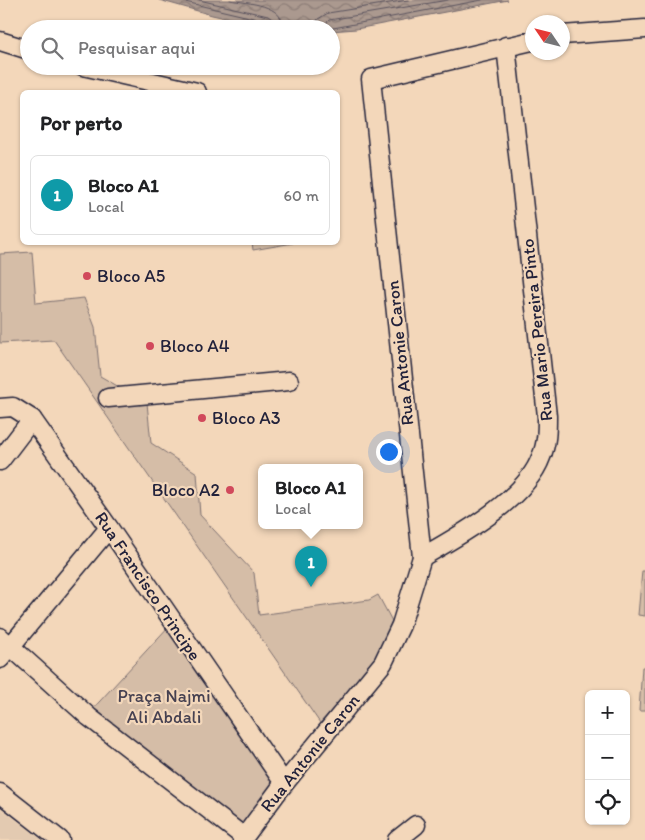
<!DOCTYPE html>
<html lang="pt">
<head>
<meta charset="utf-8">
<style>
	:root { --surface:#fff; --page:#f2f2f2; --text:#202124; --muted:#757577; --line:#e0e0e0; --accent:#0b8043 }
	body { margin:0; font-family:Itim,sans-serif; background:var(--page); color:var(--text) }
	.controls { position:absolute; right:15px; bottom:15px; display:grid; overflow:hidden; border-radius:8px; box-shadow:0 1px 4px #0004 }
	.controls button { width:45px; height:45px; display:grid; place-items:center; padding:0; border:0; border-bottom:1px solid var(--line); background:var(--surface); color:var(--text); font:25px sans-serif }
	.compass { position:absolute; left:525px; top:15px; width:45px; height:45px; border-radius:50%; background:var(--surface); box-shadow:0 1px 4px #0004; rotate:305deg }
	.you { position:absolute; left:388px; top:451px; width:18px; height:18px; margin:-12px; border:4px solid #fff; border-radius:50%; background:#1a73e8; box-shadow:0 0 0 8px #1a73e833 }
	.badge { display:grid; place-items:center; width:32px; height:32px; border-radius:50%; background:var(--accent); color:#fff; font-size:16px; font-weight:700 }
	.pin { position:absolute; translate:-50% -41px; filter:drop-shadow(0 1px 2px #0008) }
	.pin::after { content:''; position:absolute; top:26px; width:18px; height:15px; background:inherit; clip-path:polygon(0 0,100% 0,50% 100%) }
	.popup { position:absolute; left:258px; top:464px; width:105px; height:65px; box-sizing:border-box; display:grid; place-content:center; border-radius:8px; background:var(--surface); filter:drop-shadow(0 1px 4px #0005); font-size:16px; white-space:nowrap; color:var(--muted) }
	.popup b { font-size:19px; color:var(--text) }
	.popup::after { content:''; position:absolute; left:50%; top:100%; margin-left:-10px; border:10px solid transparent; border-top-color:var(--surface) }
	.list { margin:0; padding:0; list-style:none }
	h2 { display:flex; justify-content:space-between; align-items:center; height:65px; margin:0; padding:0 20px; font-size:21px }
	h2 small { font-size:16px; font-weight:400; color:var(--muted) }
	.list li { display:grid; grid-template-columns:32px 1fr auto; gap:15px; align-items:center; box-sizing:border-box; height:80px; margin:0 10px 10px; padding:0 10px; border:1px solid var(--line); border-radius:8px }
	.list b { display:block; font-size:19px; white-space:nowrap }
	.list p { margin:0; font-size:16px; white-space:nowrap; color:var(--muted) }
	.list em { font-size:16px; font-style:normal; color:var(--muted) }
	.icon { flex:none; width:28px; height:28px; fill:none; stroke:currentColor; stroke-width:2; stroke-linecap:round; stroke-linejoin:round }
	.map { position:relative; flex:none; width:645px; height:840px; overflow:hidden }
	.search { position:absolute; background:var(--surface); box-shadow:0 1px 4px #0004; left:20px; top:20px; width:320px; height:55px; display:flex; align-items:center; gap:12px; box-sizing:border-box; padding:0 18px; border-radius:28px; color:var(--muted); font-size:19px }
	.panel { position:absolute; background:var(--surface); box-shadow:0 1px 4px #0004; left:20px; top:90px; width:320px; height:155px; border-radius:8px }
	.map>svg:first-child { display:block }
	.built { fill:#e3cab1 }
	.green { fill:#d5bda7; stroke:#7c7071 }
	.water { fill:url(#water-waves); stroke:#74696d }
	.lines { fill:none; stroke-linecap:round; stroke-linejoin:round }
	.shore { stroke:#59525d; stroke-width:1 }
	.minor-casing { stroke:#22223b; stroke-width:21 }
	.minor { stroke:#f3d7ba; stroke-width:18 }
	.poi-dot { fill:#d1495b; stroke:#f3d7ba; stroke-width:2 }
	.labels { text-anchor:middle; stroke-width:4.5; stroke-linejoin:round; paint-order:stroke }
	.poi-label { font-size:18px; fill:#22223b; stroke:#f3d7ba; text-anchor:start }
	.street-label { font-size:18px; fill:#22223b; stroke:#f3d7ba }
	.park-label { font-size:18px; fill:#464151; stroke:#f3d7ba }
</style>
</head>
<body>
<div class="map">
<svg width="645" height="840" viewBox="0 0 645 840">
	<defs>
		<pattern id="water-waves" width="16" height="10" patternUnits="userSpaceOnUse" patternTransform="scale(1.25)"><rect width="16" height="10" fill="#ab998f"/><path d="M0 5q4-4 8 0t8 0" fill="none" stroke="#8b7c76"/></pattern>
	</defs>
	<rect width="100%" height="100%" fill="#f3d7ba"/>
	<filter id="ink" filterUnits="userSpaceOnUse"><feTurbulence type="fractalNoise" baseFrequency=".02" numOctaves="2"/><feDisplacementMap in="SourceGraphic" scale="10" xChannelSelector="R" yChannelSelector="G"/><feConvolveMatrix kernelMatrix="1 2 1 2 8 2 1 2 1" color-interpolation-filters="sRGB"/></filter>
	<g filter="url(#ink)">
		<!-- built -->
		<path class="built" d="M0 808 42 840H0Z"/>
		<!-- green -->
		<g class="green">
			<path d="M252 242H293V243L253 250Z"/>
			<path d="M32 252 36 303 84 298 95 327 100 376 147 403 151 443 197 473 200 515 254 573 259 615 369 600 378 595 392 621 375 662 320 723 54 340 0 343V254Z"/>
			<path d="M642 571H645V616L638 615Z"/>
			<path d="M170 625 280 786 245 831 88 714Z"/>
			<path d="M642 667H645V711H639Z"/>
		</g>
		<!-- water -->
		<path class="water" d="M159 0H508L356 29 331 31V29H276L212 15Z"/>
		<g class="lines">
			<!-- shore -->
			<g class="shore">
				<path d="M177 0 266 21 270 29"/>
				<path d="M199 0 268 16 275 21 276 29"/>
				<path d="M230 0C249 4 283 3 284 29"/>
				<path d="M313 29 318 19 328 13 408 0"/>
				<path d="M321 29 329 20 448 0"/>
				<path d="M328 29 482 0"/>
			</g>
			<!-- minor casing -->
			<g class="minor-casing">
				<g id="minor">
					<path d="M562 35 645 29"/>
					<path d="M0 41 29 50"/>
					<path d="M83 66 197 92"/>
					<path d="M108 398 289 381"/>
					<path d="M0 408 13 407 32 419 109 528 284 783"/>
					<path d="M0 461 32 419"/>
					<path d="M422 557C459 536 526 499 541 457 547 444 547 430 547 416L506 46"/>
					<path d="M0 637 89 717 244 837"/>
					<path d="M0 659 109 528"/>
					<path d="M0 793 60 840"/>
					<path d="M242 840 279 790 383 663 401 625 422 557 371 79 532 41"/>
					<path d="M397 840 416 825"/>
				</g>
			</g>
			<!-- minor -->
			<use href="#minor" class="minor"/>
		</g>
	</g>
	<!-- markers -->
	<g class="poi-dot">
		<circle cx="87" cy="276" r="5"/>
		<circle cx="150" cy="346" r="5"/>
		<circle cx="202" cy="418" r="5"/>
		<circle cx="230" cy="490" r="5"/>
	</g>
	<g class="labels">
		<!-- poi labels -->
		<g class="poi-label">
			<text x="97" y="282">Bloco A5</text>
			<text x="160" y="352">Bloco A4</text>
			<text x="212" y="424">Bloco A3</text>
			<text x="220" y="496" text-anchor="end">Bloco A2</text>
		</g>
		<!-- street labels -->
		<g class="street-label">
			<text transform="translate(537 330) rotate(-96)" y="6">Rua Mario Pereira Pinto</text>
			<text transform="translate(400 353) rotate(-96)" y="6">Rua Antonie Caron</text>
			<text transform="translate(148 586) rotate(56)" y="6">Rua Francisco Principe</text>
			<text transform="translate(310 753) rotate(-51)" y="6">Rua Antonie Caron</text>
		</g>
		<!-- park labels -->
		<g class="park-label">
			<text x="164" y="702">Praça Najmi<tspan x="164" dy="21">Ali Abdali</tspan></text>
		</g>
	</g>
</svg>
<div class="controls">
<button>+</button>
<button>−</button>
<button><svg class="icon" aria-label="locate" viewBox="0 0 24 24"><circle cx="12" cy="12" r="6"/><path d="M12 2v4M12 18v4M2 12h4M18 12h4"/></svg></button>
</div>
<svg class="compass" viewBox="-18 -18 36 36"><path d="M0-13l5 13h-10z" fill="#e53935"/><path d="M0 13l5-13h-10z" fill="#757577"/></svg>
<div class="you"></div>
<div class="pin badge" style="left:311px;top:587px;background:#0f9aa8">1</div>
<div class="popup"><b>Bloco A1</b>Local</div>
<div class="search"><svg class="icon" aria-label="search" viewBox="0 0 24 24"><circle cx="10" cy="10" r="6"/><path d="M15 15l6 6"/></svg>Pesquisar aqui</div>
<section class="panel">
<h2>Por perto<small></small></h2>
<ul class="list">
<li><span class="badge" style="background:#0f9aa8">1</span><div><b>Bloco A1</b><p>Local</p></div><em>60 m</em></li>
</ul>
</section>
</div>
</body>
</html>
